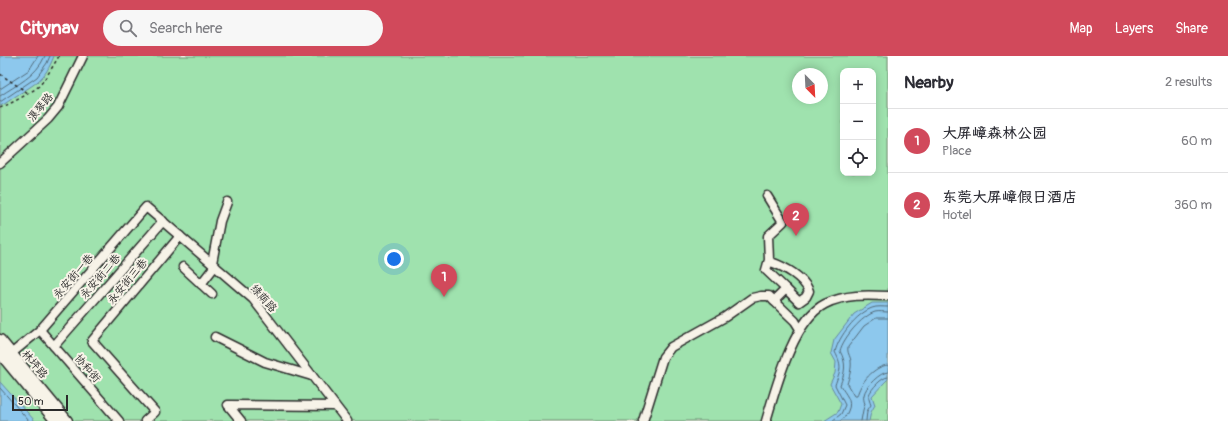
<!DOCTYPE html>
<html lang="en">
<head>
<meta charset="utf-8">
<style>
	:root { --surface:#fff; --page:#f7f7f7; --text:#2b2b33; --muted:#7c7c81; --line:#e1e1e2; --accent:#d1495b }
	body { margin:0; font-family:Pangolin,"LXGW WenKai TC",sans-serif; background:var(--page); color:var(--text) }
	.controls { position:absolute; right:12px; top:12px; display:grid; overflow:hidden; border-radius:8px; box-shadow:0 2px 10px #0003 }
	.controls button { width:36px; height:36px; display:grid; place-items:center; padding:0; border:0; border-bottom:1px solid var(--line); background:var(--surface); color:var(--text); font:20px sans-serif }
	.compass { position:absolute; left:792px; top:12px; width:36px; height:36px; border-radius:50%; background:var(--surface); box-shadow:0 2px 10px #0003; rotate:156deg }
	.scale { position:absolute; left:12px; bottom:10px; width:56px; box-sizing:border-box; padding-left:4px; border:2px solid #2b2b2b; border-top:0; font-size:11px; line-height:14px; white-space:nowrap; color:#2b2b2b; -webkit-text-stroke:3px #f7f3e8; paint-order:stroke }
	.you { position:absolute; left:394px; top:203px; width:14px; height:14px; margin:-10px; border:3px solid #fff; border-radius:50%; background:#1a73e8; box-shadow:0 0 0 6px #1a73e833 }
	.badge { display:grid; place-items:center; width:26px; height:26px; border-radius:50%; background:var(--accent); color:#fff; font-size:13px; font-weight:700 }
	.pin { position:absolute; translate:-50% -33px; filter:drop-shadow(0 1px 2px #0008) }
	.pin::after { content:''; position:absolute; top:21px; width:14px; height:12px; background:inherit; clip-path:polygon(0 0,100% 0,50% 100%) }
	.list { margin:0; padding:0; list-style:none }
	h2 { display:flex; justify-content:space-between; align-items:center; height:52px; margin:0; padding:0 16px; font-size:17px }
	h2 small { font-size:13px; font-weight:400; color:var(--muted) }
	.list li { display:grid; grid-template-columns:26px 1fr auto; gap:12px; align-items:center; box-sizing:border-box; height:64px; padding:0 16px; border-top:1px solid var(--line) }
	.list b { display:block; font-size:15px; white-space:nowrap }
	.list p { margin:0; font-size:13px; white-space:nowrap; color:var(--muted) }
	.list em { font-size:13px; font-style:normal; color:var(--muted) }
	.icon { flex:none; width:22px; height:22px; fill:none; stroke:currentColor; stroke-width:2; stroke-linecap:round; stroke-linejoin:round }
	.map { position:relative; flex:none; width:888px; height:365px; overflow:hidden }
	header { display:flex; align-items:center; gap:24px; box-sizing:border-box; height:56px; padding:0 20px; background:var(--accent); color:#fff }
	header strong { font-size:19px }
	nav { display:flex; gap:22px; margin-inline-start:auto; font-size:14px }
	.search { width:280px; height:36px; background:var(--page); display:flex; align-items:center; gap:10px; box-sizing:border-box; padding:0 14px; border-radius:22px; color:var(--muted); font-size:15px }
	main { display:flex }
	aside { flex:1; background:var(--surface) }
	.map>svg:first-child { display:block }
	.green { fill:#9fe2ae; stroke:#65866c; fill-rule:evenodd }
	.water { fill:#8dc8ed; stroke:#66899f }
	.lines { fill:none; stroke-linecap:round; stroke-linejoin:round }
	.shore { stroke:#526a79; stroke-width:1 }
	.minor-casing { stroke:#2b2b2b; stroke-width:11 }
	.major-casing { stroke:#2b2b2b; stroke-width:13 }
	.path { stroke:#2b2b2b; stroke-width:1.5; stroke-dasharray:3 3; stroke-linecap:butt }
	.minor { stroke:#f7f3e8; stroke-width:8 }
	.major { stroke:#f7f3e8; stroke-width:10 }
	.labels { text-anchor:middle; stroke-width:4; stroke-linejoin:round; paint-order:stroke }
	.street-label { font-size:11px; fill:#2b2b2b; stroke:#f7f3e8 }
</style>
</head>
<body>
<header>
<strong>Citynav</strong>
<div class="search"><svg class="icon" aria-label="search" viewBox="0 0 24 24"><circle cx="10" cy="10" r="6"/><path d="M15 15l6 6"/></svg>Search here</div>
<nav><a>Map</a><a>Layers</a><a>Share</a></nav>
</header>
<main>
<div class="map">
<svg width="888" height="365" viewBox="0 0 888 365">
	<rect width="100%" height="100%" fill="#f7f3e8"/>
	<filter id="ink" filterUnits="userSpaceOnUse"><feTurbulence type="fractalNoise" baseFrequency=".025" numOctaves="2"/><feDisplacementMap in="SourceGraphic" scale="8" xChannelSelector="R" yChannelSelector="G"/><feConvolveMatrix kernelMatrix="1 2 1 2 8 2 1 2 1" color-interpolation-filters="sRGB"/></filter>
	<g filter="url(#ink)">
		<!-- green -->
		<path class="green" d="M0 0H888V365H0ZM843 15H873V117H843ZM798 18H822V42H798Z"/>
		<!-- water -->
		<g class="water">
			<path d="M0 0H54C45 24 36 27 16 40 11 43 6 48 0 50Z"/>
			<path d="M872 247H888V323L884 327 872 340 875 349 871 356 869 365H824L838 356 841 348 830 328 835 317 836 306 831 297 834 284 854 258Z"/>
			<path d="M0 326 35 365H0Z"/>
		</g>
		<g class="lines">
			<!-- shore -->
			<g class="shore">
				<path d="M0 33 29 14 38 0"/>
				<path d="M0 40C17 28 36 21 45 0"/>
				<path d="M0 46 37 21 47 7 50 0"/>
				<path d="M888 262H876L864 270 848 291C847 297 850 299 851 305 852 313 849 321 847 328L854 340H857C860 327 874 310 888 309"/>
				<path d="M0 332 29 365"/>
				<path d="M832 365 841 358 845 349 835 329C840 314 843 311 835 296 839 280 856 258 872 252 877 250 883 251 888 251"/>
				<path d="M840 365C844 362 846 360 848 355 853 344 845 338 840 329 845 316 847 308 840 295 843 282 862 260 875 256 879 255 884 256 888 256"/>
				<path d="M861 365 863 354 865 348C864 345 863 342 864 339 865 331 880 316 888 316"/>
				<path d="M866 365 867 355 871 349C870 346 868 342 869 339 871 333 882 321 888 321"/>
			</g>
			<!-- minor casing -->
			<g class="minor-casing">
				<g id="minor">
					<path d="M0 107 48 63 58 51 83 0"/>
					<path d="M767 140 783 166 768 180 769 204 766 214 786 233 774 245"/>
					<path d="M212 207 220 165 227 146"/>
					<path d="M768 208 771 206C785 211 803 221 809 235L806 241 799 246 786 233"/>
					<path d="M183 211 212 238"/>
					<path d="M201 228 215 210"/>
					<path d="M40 274 119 365"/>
					<path d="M215 281 265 306 312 320"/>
					<path d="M54 290 163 165"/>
					<path d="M11 298 40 274 146 151 253 243 347 365"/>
					<path d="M145 365 155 356 92 285 180 180"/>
					<path d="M241 365 228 349 335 350"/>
					<path d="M643 365 663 301 671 291 725 261 752 242 761 240H769L795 265 800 273"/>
					<path d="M766 365C776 332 793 264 825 248 845 238 867 239 888 240"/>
				</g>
			</g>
			<!-- major casing -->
			<g class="major-casing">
				<g id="major">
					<path d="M0 284 67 365"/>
					<path d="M0 297 56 365"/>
				</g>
			</g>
			<!-- path -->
			<g class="path">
				<path d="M0 18 28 37"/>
				<path d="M0 52C10 48 31 37 39 30 47 21 53 10 59 0"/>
			</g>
			<!-- minor -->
			<use href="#minor" class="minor"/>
			<!-- major -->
			<use href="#major" class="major"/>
		</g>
	</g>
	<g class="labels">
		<!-- street labels -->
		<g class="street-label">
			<text transform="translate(40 51) rotate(-50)" y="4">浪琴路</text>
			<text transform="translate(73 220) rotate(-49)" y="4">永安街一巷</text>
			<text transform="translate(100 220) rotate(-49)" y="4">永安街二巷</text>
			<text transform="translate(127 225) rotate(-50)" y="4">永安街三巷</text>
			<text transform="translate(264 242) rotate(48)" y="4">绿荫路</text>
			<text transform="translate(35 308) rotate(50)" y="4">林坪路</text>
			<text transform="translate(88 312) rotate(49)" y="4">协和街</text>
		</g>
	</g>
</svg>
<div class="controls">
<button>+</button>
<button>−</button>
<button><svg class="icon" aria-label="locate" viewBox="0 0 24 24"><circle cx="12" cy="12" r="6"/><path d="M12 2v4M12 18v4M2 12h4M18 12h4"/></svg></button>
</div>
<svg class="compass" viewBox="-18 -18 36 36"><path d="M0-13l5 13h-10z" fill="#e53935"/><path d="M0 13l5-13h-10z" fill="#7c7c81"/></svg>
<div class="scale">50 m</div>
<div class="you"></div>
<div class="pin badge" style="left:444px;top:241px">1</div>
<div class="pin badge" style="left:796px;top:180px">2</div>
</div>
<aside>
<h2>Nearby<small>2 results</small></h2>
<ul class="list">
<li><span class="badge">1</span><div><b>大屏嶂森林公园</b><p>Place</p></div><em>60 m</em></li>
<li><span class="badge">2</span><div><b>东莞大屏嶂假日酒店</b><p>Hotel</p></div><em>360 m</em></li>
</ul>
</aside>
</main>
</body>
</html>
